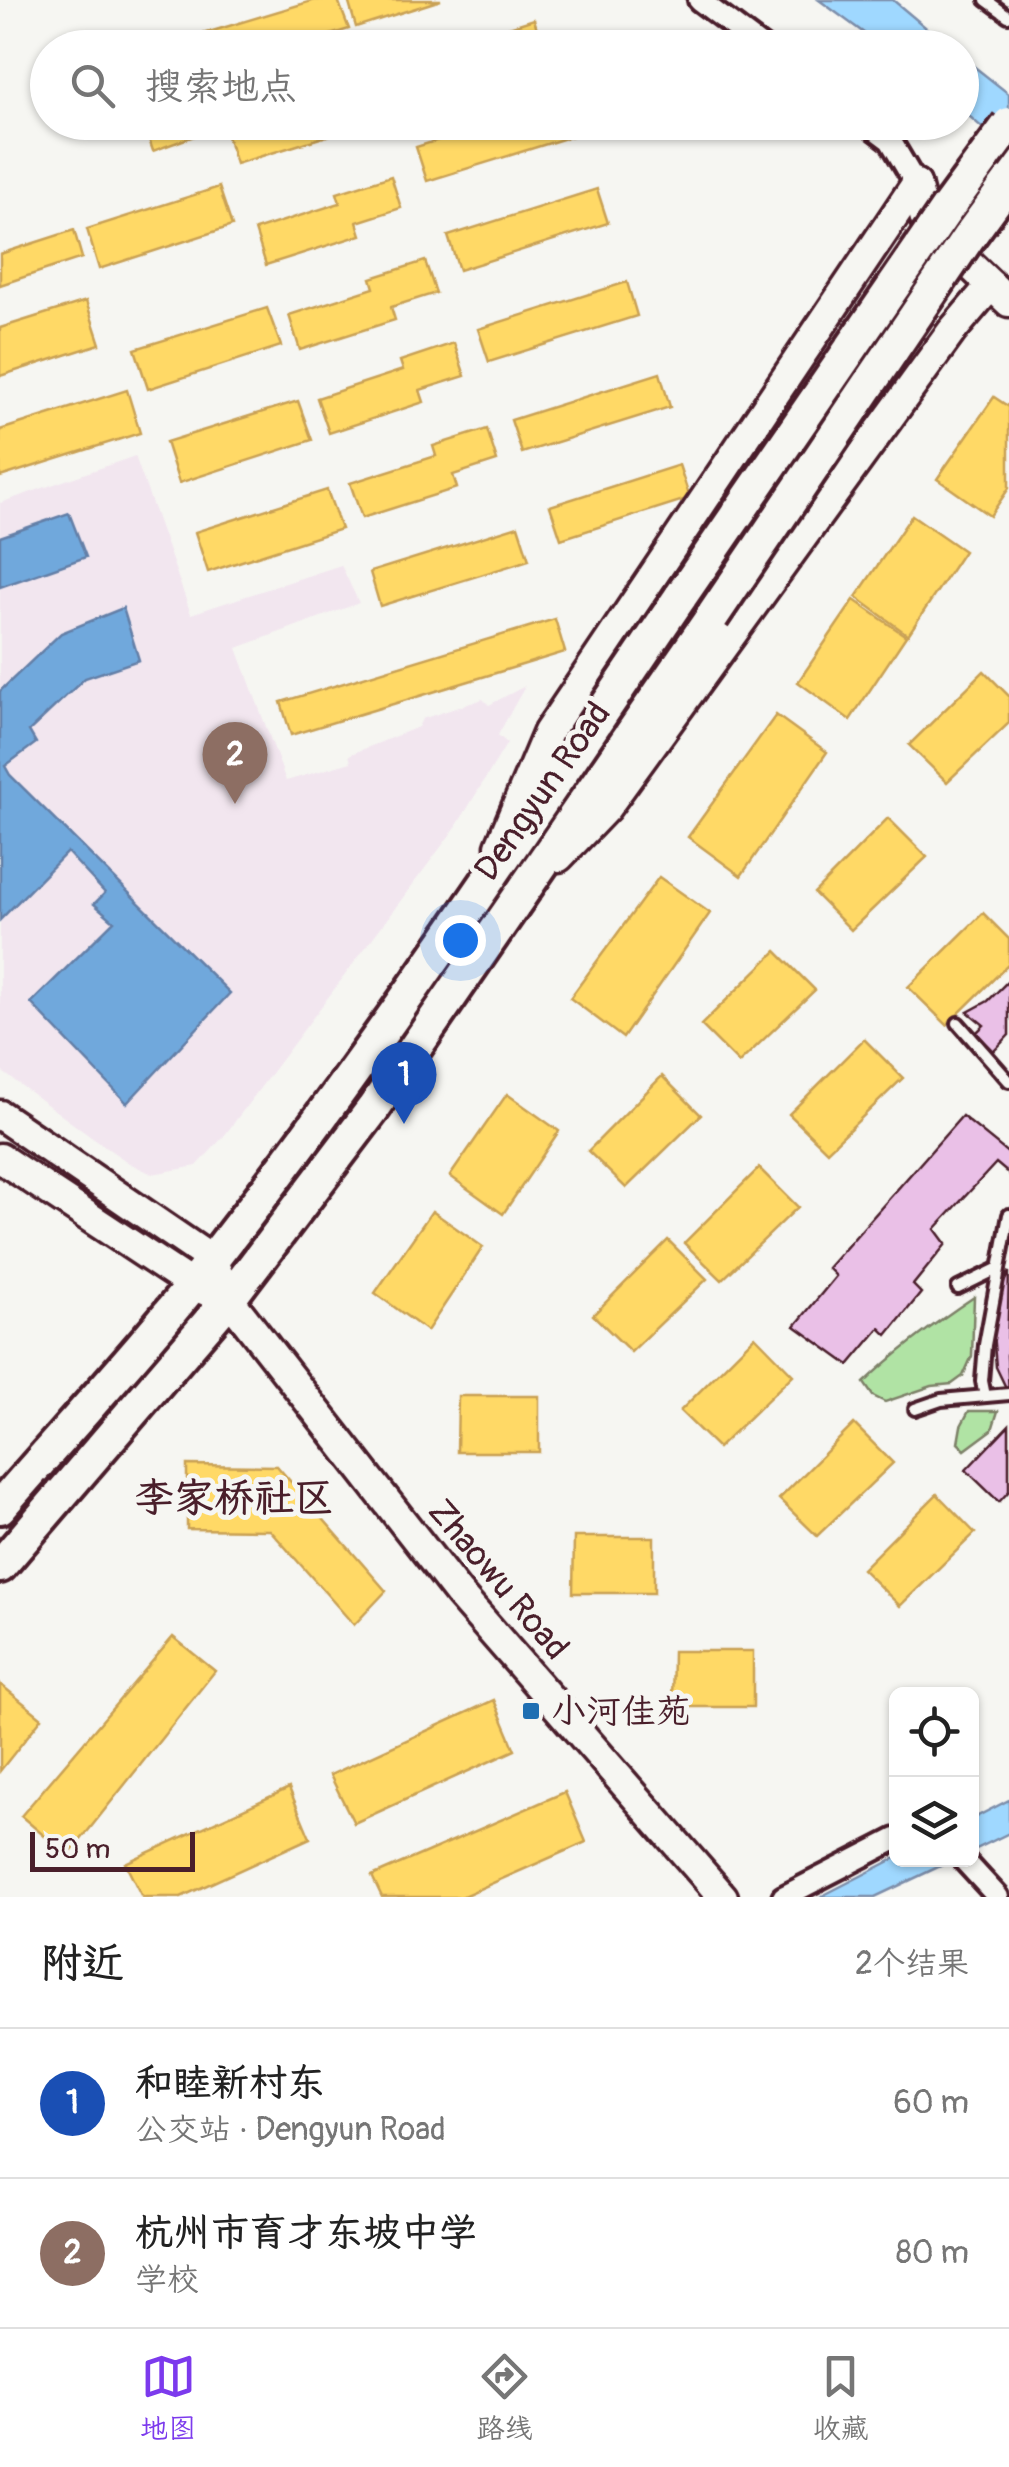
<!DOCTYPE html>
<html lang="zh">
<head>
<meta charset="utf-8">
<style>
	:root { --surface:#fff; --page:#f2f2f2; --text:#222; --muted:#767676; --line:#e0e0e0; --accent:#7c3aed }
	body { margin:0; font-family:Pangolin,"LXGW WenKai TC",sans-serif; background:var(--page); color:var(--text) }
	.controls { position:absolute; right:30px; bottom:30px; display:grid; overflow:hidden; border-radius:15px; box-shadow:0 2px 8px #0004 }
	.controls button { width:90px; height:90px; display:grid; place-items:center; padding:0; border:0; border-bottom:2px solid var(--line); background:var(--surface); color:var(--text); font:50px sans-serif }
	.scale { position:absolute; left:30px; bottom:25px; width:165px; box-sizing:border-box; padding-left:10px; border:5px solid #4a1f2b; border-top:0; font-size:28px; line-height:35px; white-space:nowrap; color:#4a1f2b; -webkit-text-stroke:8px #f6f6f2; paint-order:stroke }
	.you { position:absolute; left:460px; top:940px; width:35px; height:35px; margin:-25px; border:8px solid #fff; border-radius:50%; background:#1a73e8; box-shadow:0 0 0 15px #1a73e833 }
	.badge { display:grid; place-items:center; width:65px; height:65px; border-radius:50%; background:var(--accent); color:#fff; font-size:32px; font-weight:700 }
	.pin { position:absolute; translate:-50% -82px; filter:drop-shadow(0 2px 5px #0008) }
	.pin::after { content:''; position:absolute; top:52px; width:35px; height:30px; background:inherit; clip-path:polygon(0 0,100% 0,50% 100%) }
	.list { margin:0; padding:0; list-style:none }
	h2 { display:flex; justify-content:space-between; align-items:center; height:130px; margin:0; padding:0 40px; font-size:42px }
	h2 small { font-size:32px; font-weight:400; color:var(--muted) }
	.list li { display:grid; grid-template-columns:65px 1fr auto; gap:30px; align-items:center; box-sizing:border-box; height:150px; padding:0 40px; border-top:2px solid var(--line) }
	.list b { display:block; font-size:38px; white-space:nowrap }
	.list p { margin:0; font-size:32px; white-space:nowrap; color:var(--muted) }
	.list em { font-size:32px; font-style:normal; color:var(--muted) }
	.icon { flex:none; width:55px; height:55px; fill:none; stroke:currentColor; stroke-width:2; stroke-linecap:round; stroke-linejoin:round }
	.map { position:relative; flex:none; width:1009px; height:1897px; overflow:hidden }
	.search { position:absolute; background:var(--surface); box-shadow:0 2px 8px #0004; left:30px; right:30px; top:30px; height:110px; display:flex; align-items:center; gap:25px; box-sizing:border-box; padding:0 35px; border-radius:55px; color:var(--muted); font-size:38px }
	.sheet { height:430px; background:var(--surface) }
	nav { display:flex; justify-content:space-around; align-items:center; box-sizing:border-box; height:140px; border-top:2px solid var(--line); background:var(--surface); font-size:28px; color:var(--muted) }
	nav a { display:grid; justify-items:center; gap:5px }
	nav .on { color:var(--accent) }
	.map>svg:first-child { display:block }
	.built { fill:#f2e6ef }
	.green { fill:#b0e3a4; stroke:#7d8168; stroke-width:2.5 }
	.water { fill:#9fd8ff; stroke:#7d8eaa; stroke-width:2.5 }
	.homes { fill:#ffd966; stroke:#c9a154; stroke-width:2.5 }
	.schools { fill:#6fa8dc; stroke:#647fa7; stroke-width:2.5 }
	.building { fill:#eac0e7; stroke:#4a1f2b; stroke-width:2.5 }
	.lines { fill:none; stroke-linecap:round; stroke-linejoin:round }
	.lane-casing { stroke:#4a1f2b; stroke-width:18 }
	.street-casing { stroke:#4a1f2b; stroke-width:28 }
	.secondary-casing { stroke:#4a1f2b; stroke-width:35 }
	.primary-casing { stroke:#4a1f2b; stroke-width:40 }
	.lane { stroke:#f6f6f2; stroke-width:10 }
	.street { stroke:#f6f6f2; stroke-width:20 }
	.secondary { stroke:#f6f6f2; stroke-width:28 }
	.primary { stroke:#f6f6f2; stroke-width:32 }
	.primary-bridge-casing { stroke:#4a1f2b; stroke-width:40; stroke-linecap:butt }
	.primary-bridge { stroke:#f6f6f2; stroke-width:32 }
	.poi-dot { fill:#1f6fb2; stroke:#f6f6f2; stroke-width:4 }
	.labels { text-anchor:middle; stroke-width:10; stroke-linejoin:round; paint-order:stroke }
	.street-label { font-size:35px; fill:#4a1f2b; stroke:#f6f6f2 }
	.poi-label { font-size:35px; fill:#4a1f2b; stroke:#f6f6f2; text-anchor:start }
	.quarter-label { font-size:40px; font-weight:bold; fill:#4a1f2b; stroke:#f6f6f2 }
</style>
</head>
<body>
<div class="map">
<svg width="1009" height="1897" viewBox="0 0 1009 1897">
	<rect width="100%" height="100%" fill="#f6f6f2"/>
	<filter id="ink" filterUnits="userSpaceOnUse"><feTurbulence type="fractalNoise" baseFrequency=".01" numOctaves="2"/><feDisplacementMap in="SourceGraphic" scale="20" xChannelSelector="R" yChannelSelector="G"/><feConvolveMatrix kernelMatrix="1 2 1 2 8 2 1 2 1" color-interpolation-filters="sRGB"/></filter>
	<g filter="url(#ink)">
		<!-- built -->
		<path class="built" d="M135 456 191 614 341 565 359 603 237 648 286 781 351 762 349 755 418 727 422 719 483 699 489 705 525 686 498 735 507 743 456 827 224 1136 197 1166 152 1174 129 1163 91 1137 0 1070V503Z"/>
		<!-- green -->
		<g class="green">
			<path d="M974 1297 972 1356 963 1376 952 1384 932 1386 885 1402 873 1396 864 1383C898 1350 935 1323 974 1297Z"/>
			<path d="M969 1411H998L992 1430 965 1450 958 1443 961 1426Z"/>
		</g>
		<!-- water -->
		<g class="water">
			<path d="M819 0H893L949 47H883Z"/>
			<path d="M962 57 1009 94V151L962 110Z"/>
			<path d="M1009 1800V1833L972 1851V1819Z"/>
			<path d="M896 1858 953 1860 875 1897H820Z"/>
		</g>
		<!-- homes -->
		<g class="homes">
			<path d="M315 0H338L349 29 289 48H156Z"/>
			<path d="M348 0H441L356 27Z"/>
			<path d="M534 19 543 48H443Z"/>
			<path d="M143 122H193L197 135 153 151Z"/>
			<path d="M227 122H372L236 164 223 124Z"/>
			<path d="M496 122H572L576 135 427 181 416 147Z"/>
			<path d="M391 176 401 208 357 222 361 235 266 265 255 230 340 203 337 193Z"/>
			<path d="M219 187 232 226 99 269 87 229Z"/>
			<path d="M597 189 608 223 459 270 448 236Z"/>
			<path d="M74 230 82 258 0 285V254Z"/>
			<path d="M425 261 436 293 391 307 395 320 300 350 289 315 374 288 371 278Z"/>
			<path d="M627 282 637 316 489 362 478 329Z"/>
			<path d="M86 301 100 344 0 376V328Z"/>
			<path d="M267 308 281 346 148 389 135 349Z"/>
			<path d="M454 343 465 376 420 390 424 402 329 433 317 398 403 370 400 361Z"/>
			<path d="M660 373 670 407 522 453 511 420Z"/>
			<path d="M127 390 140 433 0 477V430Z"/>
			<path d="M994 397 1009 407V488L990 516 937 479Z"/>
			<path d="M298 401 312 440 179 483 166 442Z"/>
			<path d="M487 429 497 461 453 475 457 488 362 518 350 483 436 456 433 446Z"/>
			<path d="M679 465 690 498 561 539 550 506Z"/>
			<path d="M327 490 341 529 208 572 195 532Z"/>
			<path d="M912 515 964 551 908 635 856 597Z"/>
			<path d="M518 526 529 560 380 606 370 572Z"/>
			<path d="M854 600 906 636 850 720 798 682Z"/>
			<path d="M555 619 565 652 291 735 281 702Z"/>
			<path d="M984 671 1009 696V723L947 782 909 745Z"/>
			<path d="M776 715 827 752 741 876 688 837Z"/>
			<path d="M888 818 927 857 851 930 814 893Z"/>
			<path d="M659 877 710 913 623 1038 570 998Z"/>
			<path d="M983 913 1009 939V964L947 1025 908 987Z"/>
			<path d="M776 951 815 990 739 1063 701 1025Z"/>
			<path d="M864 1039 903 1078 827 1151 789 1114Z"/>
			<path d="M662 1076 701 1115 626 1188 588 1151Z"/>
			<path d="M507 1094 559 1131 503 1214 450 1176Z"/>
			<path d="M759 1168 798 1207 722 1280 684 1243Z"/>
			<path d="M432 1211 483 1247 427 1331 375 1293Z"/>
			<path d="M668 1240 707 1279 631 1352 593 1315Z"/>
			<path d="M755 1336 793 1375 718 1448 680 1411Z"/>
			<path d="M458 1396H539V1452H457Z"/>
			<path d="M854 1424 893 1463 817 1536 779 1499Z"/>
			<path d="M187 1465 277 1466 386 1591 354 1625 270 1530 187 1529Z"/>
			<path d="M937 1494 975 1533 900 1606 862 1569Z"/>
			<path d="M574 1537H654V1593H573Z"/>
			<path d="M173 1637 215 1671 68 1856 21 1816Z"/>
			<path d="M673 1651H753V1707H672Z"/>
			<path d="M0 1684 42 1718 0 1771Z"/>
			<path d="M494 1700 515 1750 354 1823 330 1775Z"/>
			<path d="M289 1788 310 1838 181 1897H142L125 1863Z"/>
			<path d="M565 1792 586 1842 461 1897H382L372 1876Z"/>
		</g>
		<!-- schools -->
		<g class="schools">
			<path d="M69 513 86 557 0 587V537Z"/>
			<path d="M123 608 139 660 85 678 29 731 36 743 5 766 10 775 230 993 127 1103 31 1003 114 921 94 904 105 893 67 852 0 920V691L61 633Z"/>
		</g>
		<!-- building -->
		<g class="building">
			<path d="M1009 980V1035L994 1051 976 1033 984 1025 968 1012 988 1001Z"/>
			<path d="M962 1116 1009 1154V1174L996 1163 935 1229 946 1244 913 1285 921 1293 887 1335 880 1328 849 1365 795 1326 836 1276 828 1268Z"/>
			<path d="M1009 1272 1007 1356 1009 1394 996 1367 993 1333 1000 1291Z"/>
			<path d="M1009 1425V1491L999 1502 966 1470Z"/>
		</g>
		<g class="lines">
			<!-- lane casing -->
			<g class="lane-casing">
				<g id="lane">
					<path d="M986 0 1008 16"/>
					<path d="M958 1023 1009 1081"/>
					<path d="M958 1288 999 1268"/>
					<path d="M985 1396 982 1381 985 1345 1009 1215"/>
					<path d="M915 1409 941 1400 1009 1394"/>
				</g>
			</g>
			<!-- street casing -->
			<g class="street-casing">
				<g id="street">
					<path d="M699 0 763 48"/>
					<path d="M866 122 890 140 916 184"/>
					<path d="M964 1860 998 1897"/>
					<path d="M783 1897 896 1839"/>
				</g>
			</g>
			<!-- secondary casing -->
			<g class="secondary-casing">
				<g id="secondary">
					<path d="M916 184 926 223 1009 302"/>
					<path d="M500 846 548 732 916 184"/>
					<path d="M559 857 606 808 952 331 991 285"/>
					<path d="M0 1115 212 1260 229 1299 459 1594 723 1897"/>
					<path d="M0 1158 192 1285 209 1292"/>
				</g>
			</g>
			<!-- primary casing -->
			<g class="primary-casing">
				<g id="primary">
					<path d="M0 1507C71 1425 146 1345 213 1259 380 1046 529 820 681 596"/>
					<path d="M0 1566 229 1299 373 1109 712 617"/>
				</g>
			</g>
			<!-- lane -->
			<use href="#lane" class="lane"/>
			<!-- street -->
			<use href="#street" class="street"/>
			<!-- secondary -->
			<use href="#secondary" class="secondary"/>
			<!-- primary -->
			<use href="#primary" class="primary"/>
			<!-- primary-bridge casing -->
			<g class="primary-bridge-casing">
				<g id="primary-bridge">
					<path d="M681 596 946 210 1009 124"/>
					<path d="M712 617 968 238 1009 182"/>
				</g>
			</g>
			<!-- primary-bridge -->
			<use href="#primary-bridge" class="primary-bridge"/>
		</g>
	</g>
	<!-- markers -->
	<rect class="poi-dot" x="521" y="1701" width="20" height="20" rx="5"/>
	<g class="labels">
		<!-- street labels -->
		<g class="street-label">
			<text transform="translate(542 791) rotate(-55)" y="12">Dengyun Road</text>
			<text transform="translate(499 1579) rotate(50)" y="12">Zhaowu Road</text>
		</g>
		<!-- poi labels -->
		<g class="poi-label">
			<text x="551" y="1723">小河佳苑</text>
		</g>
		<!-- quarter labels -->
		<g class="quarter-label">
			<text x="234" y="1511">李家桥社区</text>
		</g>
	</g>
</svg>
<div class="controls">
<button><svg class="icon" aria-label="locate" viewBox="0 0 24 24"><circle cx="12" cy="12" r="6"/><path d="M12 2v4M12 18v4M2 12h4M18 12h4"/></svg></button>
<button><svg class="icon" aria-label="layers" viewBox="0 0 24 24"><path d="M12 4l9 5-9 5-9-5zM3 14l9 5 9-5"/></svg></button>
</div>
<div class="scale">50 m</div>
<div class="you"></div>
<div class="pin badge" style="left:404px;top:1124px;background:#1a4fb4">1</div>
<div class="pin badge" style="left:235px;top:804px;background:#8d6e63">2</div>
<div class="search"><svg class="icon" aria-label="search" viewBox="0 0 24 24"><circle cx="10" cy="10" r="6"/><path d="M15 15l6 6"/></svg>搜索地点</div>
</div>
<section class="sheet">
<h2>附近<small>2个结果</small></h2>
<ul class="list">
<li><span class="badge" style="background:#1a4fb4">1</span><div><b>和睦新村东</b><p>公交站 · Dengyun Road</p></div><em>60 m</em></li>
<li><span class="badge" style="background:#8d6e63">2</span><div><b>杭州市育才东坡中学</b><p>学校</p></div><em>80 m</em></li>
</ul>
</section>
<nav>
<a class="on"><svg class="icon" aria-label="map" viewBox="0 0 24 24"><path d="M3 6l6-2 6 2 6-2v14l-6 2-6-2-6 2zM9 4v14M15 6v14"/></svg>地图</a>
<a><svg class="icon" aria-label="directions" viewBox="0 0 24 24"><path d="M12 3l9 9-9 9-9-9zM9 14v-3h6M13 9l2 2-2 2"/></svg>路线</a>
<a><svg class="icon" aria-label="saved" viewBox="0 0 24 24"><path d="M7 4h10v16l-5-4-5 4z"/></svg>收藏</a>
</nav>
</body>
</html>
